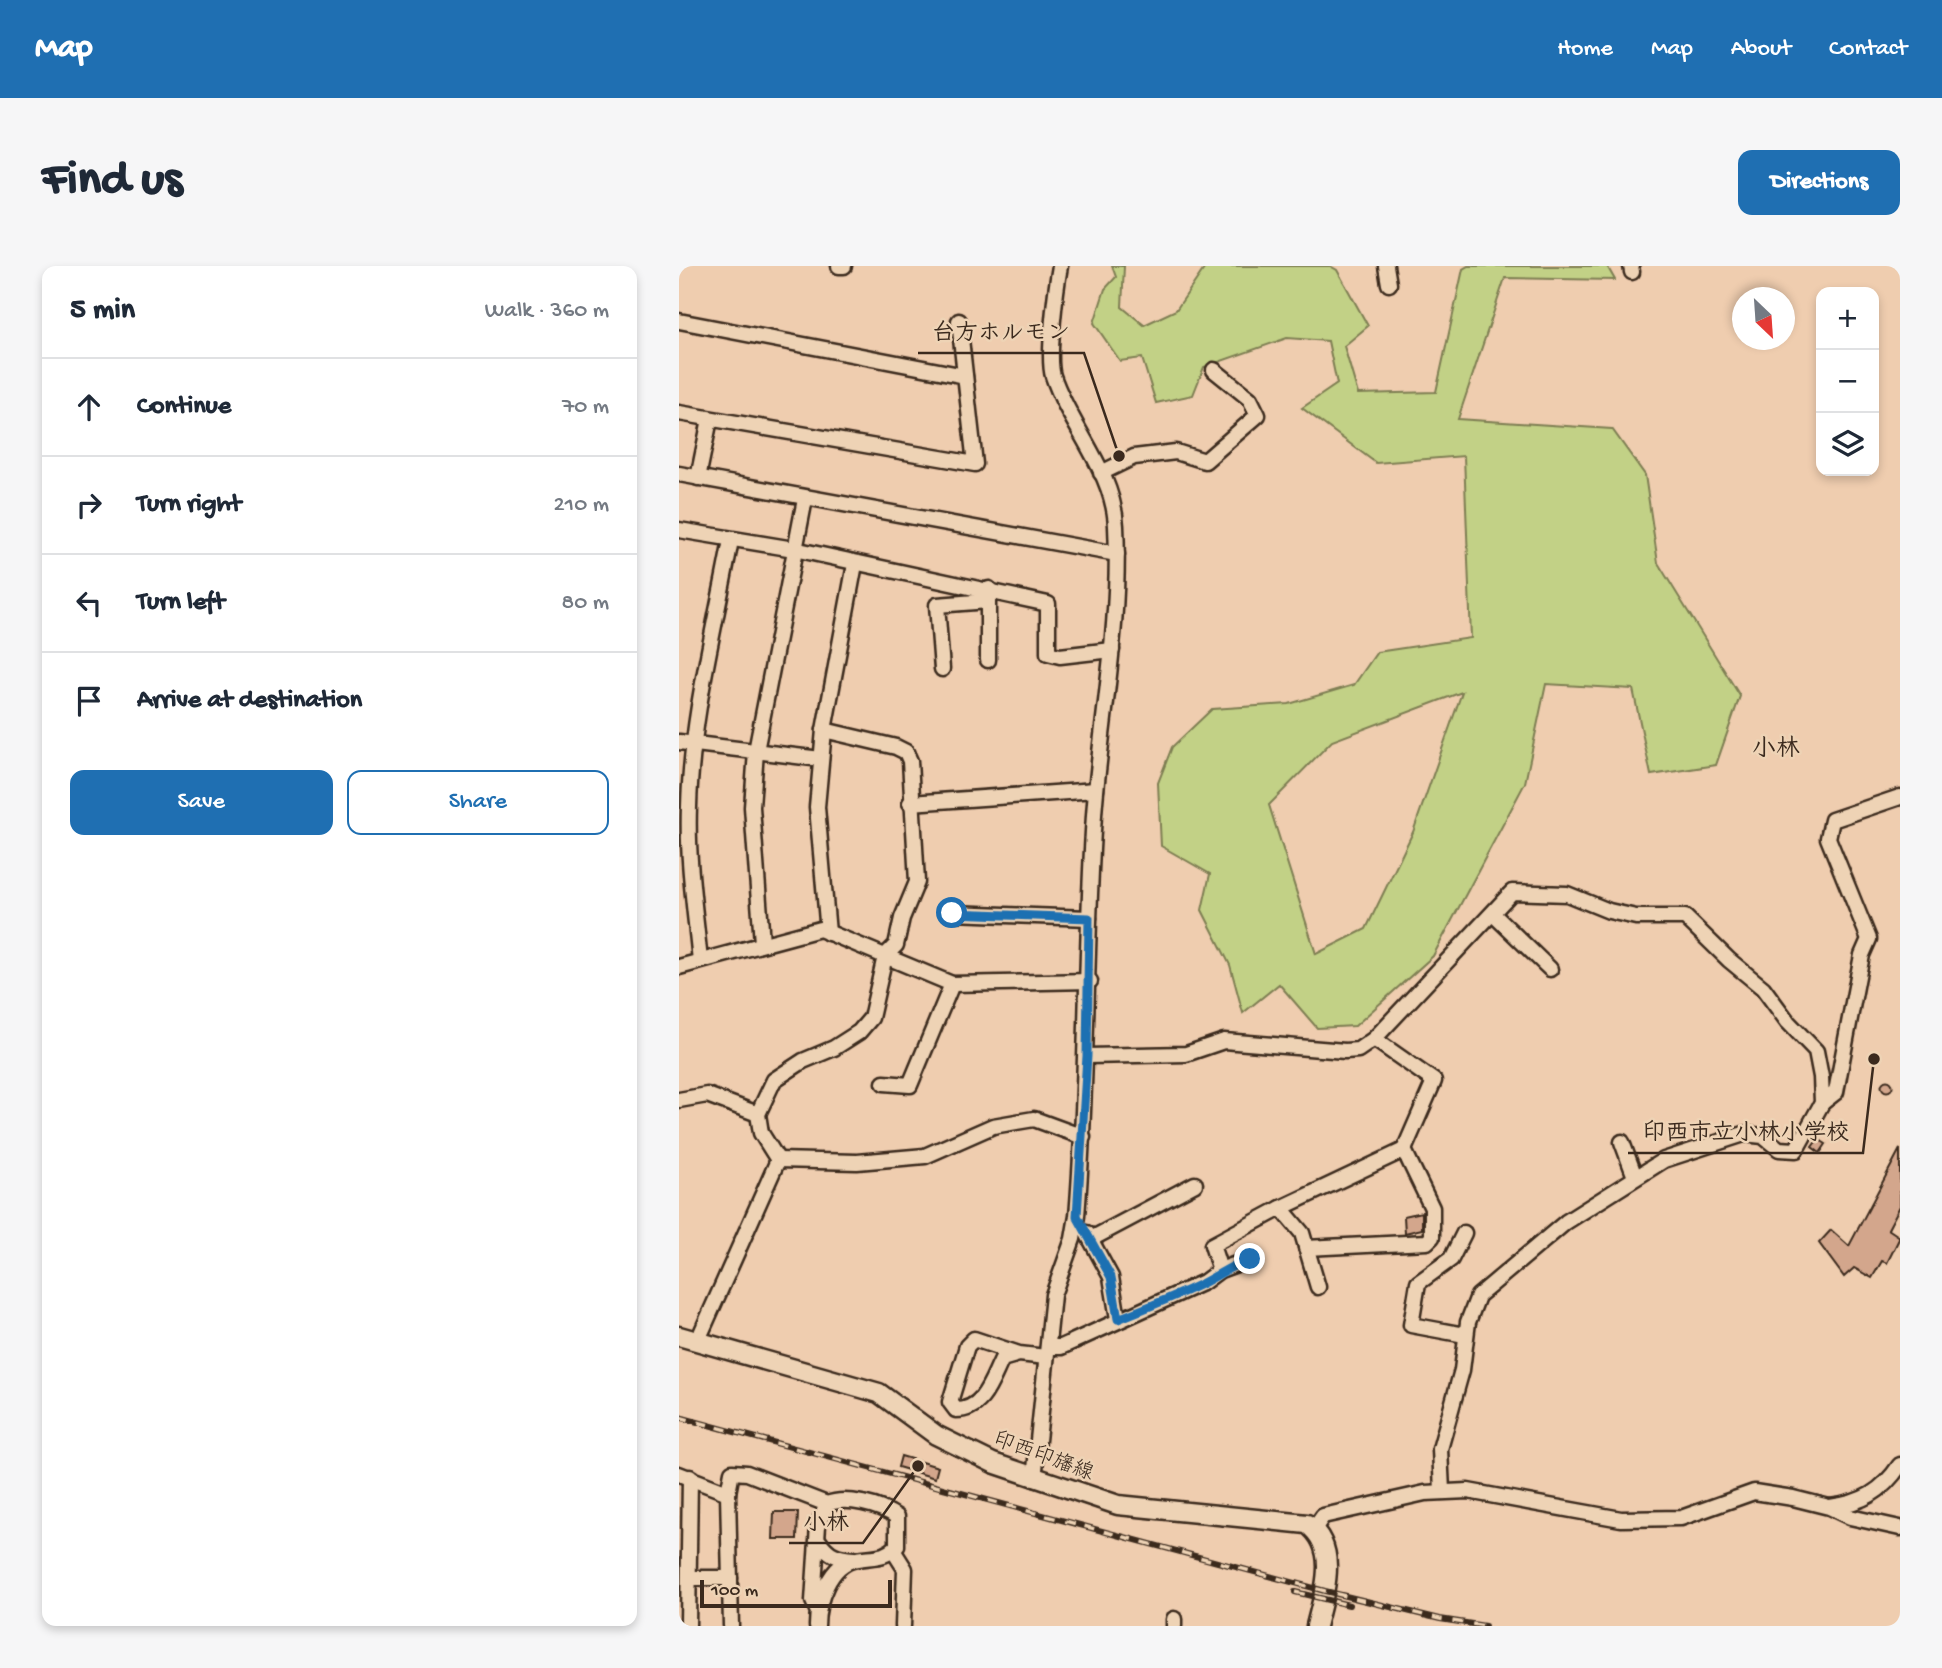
<!DOCTYPE html>
<html lang="en">
<head>
<meta charset="utf-8">
<style>
	:root { --surface:#fff; --page:#f6f6f7; --text:#1f2937; --muted:#747a83; --line:#e0e1e3; --accent:#1f6fb2 }
	body { margin:0; font-family:"Gochi Hand","Klee One",sans-serif; background:var(--page); color:var(--text) }
	.controls { position:absolute; right:21px; top:21px; display:grid; overflow:hidden; border-radius:14px; box-shadow:0 4px 10px #0003 }
	.controls button { width:63px; height:63px; display:grid; place-items:center; padding:0; border:0; border-bottom:2px solid var(--line); background:var(--surface); color:var(--text); font:35px sans-serif }
	.compass { position:absolute; left:1053px; top:21px; width:63px; height:63px; border-radius:50%; background:var(--surface); box-shadow:0 4px 10px #0003; rotate:155deg }
	.scale { position:absolute; left:21px; bottom:18px; width:192px; box-sizing:border-box; padding-left:7px; border:4px solid #3b2a1e; border-top:0; font-size:19px; line-height:24px; white-space:nowrap; color:#3b2a1e; -webkit-text-stroke:5px #eed3b5; paint-order:stroke }
	.stop { position:absolute; width:21px; height:21px; margin:-16px; border:5px solid #1f6fb2; border-radius:50%; background:#fff }
	.stop.end { background:#1f6fb2; border-color:#fff; box-shadow:0 2px 7px #0008 }
	.list { margin:0; padding:0; list-style:none }
	h2 { display:flex; justify-content:space-between; align-items:center; height:91px; margin:0; padding:0 28px; font-size:30px }
	h2 small { font-size:23px; font-weight:400; color:var(--muted) }
	.list li { display:grid; grid-template-columns:46px 1fr auto; gap:21px; align-items:center; box-sizing:border-box; height:98px; padding:0 28px; border-top:2px solid var(--line) }
	.list b { display:block; font-size:26px; white-space:nowrap }
	.list em { font-size:23px; font-style:normal; color:var(--muted) }
	.actions { display:flex; gap:14px; padding:21px 28px }
	.actions a { flex:1; padding:16px 0; border:2px solid var(--accent); border-radius:14px; text-align:center; font-size:24px; color:var(--accent) }
	.actions .main { background:var(--accent); color:#fff }
	.icon { flex:none; width:38px; height:38px; fill:none; stroke:currentColor; stroke-width:2; stroke-linecap:round; stroke-linejoin:round }
	.map { position:relative; flex:none; width:1221px; height:1360px; overflow:hidden; border-radius:14px }
	header { display:flex; align-items:center; gap:42px; box-sizing:border-box; height:98px; padding:0 35px; background:var(--accent); color:#fff }
	header strong { font-size:33px }
	nav { display:flex; gap:38px; margin-inline-start:auto; font-size:24px }
	.intro { display:flex; align-items:center; justify-content:space-between; box-sizing:border-box; height:168px; padding:0 42px }
	h1 { margin:0; font-size:49px }
	.button { padding:18px 32px; border-radius:14px; background:var(--accent); color:#fff; font-size:24px; font-weight:700 }
	main { display:flex; gap:42px; padding:0 42px }
	aside { flex:1; background:var(--surface); border-radius:14px; box-shadow:0 4px 10px #0003 }
	.map>svg:first-child { display:block }
	.green { fill:#c2d186; stroke:#7e7e52; stroke-width:2; fill-rule:evenodd }
	.building { fill:#d3a68c; stroke:#3b2a1e; stroke-width:2 }
	.lines { fill:none; stroke-linecap:round; stroke-linejoin:round }
	.minor-casing { stroke:#3b2a1e; stroke-width:19 }
	.major-casing { stroke:#3b2a1e; stroke-width:23 }
	.minor { stroke:#eed3b5; stroke-width:14 }
	.major { stroke:#eed3b5; stroke-width:18 }
	.rail-casing { stroke:#3b2a1e; stroke-width:6 }
	.rail { stroke:#eed3b5; stroke-width:3.5; stroke-dasharray:10; stroke-linecap:butt }
	.route { stroke:#1f6fb2; stroke-width:9 }
	.labels { text-anchor:middle; stroke-width:5; stroke-linejoin:round; paint-order:stroke }
	.street-label { font-size:21px; fill:#3b2a1e; stroke:#eed3b5 }
	.quarter-label { font-size:24px; font-weight:bold; fill:#3b2a1e; stroke:#eed3b5 }
	.leader { fill:none; stroke:#3b2a1e; stroke-width:2.5 }
	.callout-dot { fill:#3b2a1e; stroke:#eed3b5; stroke-width:2.5 }
	.callout-label { font-size:23px; text-anchor:middle; font-weight:bold; fill:#3b2a1e; stroke:#eed3b5; stroke-width:5; stroke-linejoin:round; paint-order:stroke }
</style>
</head>
<body>
<header>
<strong>Map</strong>
<nav><a>Home</a><a>Map</a><a>About</a><a>Contact</a></nav>
</header>
<div class="intro"><h1>Find us</h1><a class="button">Directions</a></div>
<main>
<aside>
<h2>5 min<small>Walk · 360 m</small></h2>
<ul class="list">
<li><svg class="icon" aria-label="ahead" viewBox="0 0 24 24"><path d="M12 20V5M6 11l6-6 6 6"/></svg><div><b>Continue</b></div><em>70 m</em></li>
<li><svg class="icon" aria-label="right" viewBox="0 0 24 24"><path d="M7 20v-9h11M14 6l5 5-5 5"/></svg><div><b>Turn right</b></div><em>210 m</em></li>
<li><svg class="icon" aria-label="left" viewBox="0 0 24 24"><path d="M17 20v-9H6M10 6l-5 5 5 5"/></svg><div><b>Turn left</b></div><em>80 m</em></li>
<li><svg class="icon" aria-label="arrive" viewBox="0 0 24 24"><path d="M6 21V4h12l-3 4 3 4H6"/></svg><div><b>Arrive at destination</b></div></li>
</ul>
<div class="actions"><a class="main">Save</a><a>Share</a></div>
</aside>
<div class="map">
<svg width="1221" height="1360" viewBox="0 0 1221 1360">
	<rect width="100%" height="100%" fill="#efcdaf"/>
	<filter id="ink" filterUnits="userSpaceOnUse"><feTurbulence type="fractalNoise" baseFrequency=".0143" numOctaves="2"/><feDisplacementMap in="SourceGraphic" scale="14" xChannelSelector="R" yChannelSelector="G"/><feConvolveMatrix kernelMatrix="1 2 1 2 8 2 1 2 1" color-interpolation-filters="sRGB"/></filter>
	<g filter="url(#ink)">
		<!-- green -->
		<path class="green" d="M433 0H445L443 41 465 59 497 44 527 0H651L658 4 689 60 665 80 679 128 757 126 784 3 789 0H928L936 14 826 12 779 153 933 163 966 209 979 297 1061 430 1037 499 972 509 954 423 867 418 846 517 754 690 676 760 638 762 600 718 564 747 551 699 523 644 531 608 482 580 479 517 493 481 533 443 610 438 675 419 698 386 792 372 785 190 697 197 623 142 658 118 649 75 608 72 525 101 514 129 477 137 463 92 441 95 415 57 426 23 437 11ZM783 426 734 566 687 663 637 688 590 539 653 475Z"/>
		<!-- building -->
		<g class="building">
			<circle cx="1208" cy="820" r="5.5"/>
			<path d="M1139 873 1147 878 1141 887 1133 881Z"/>
			<path d="M1221 883V940L1209 963 1221 971 1208 997 1203 995 1193 1012 1175 1002 1165 1011 1140 977 1152 964 1170 980Z"/>
			<path d="M743 946V963L726 967 725 950Z"/>
			<path d="M222 1190 259 1201 256 1212 219 1201Z"/>
			<path d="M95 1246H119L118 1273H94Z"/>
		</g>
		<g class="lines">
			<!-- minor casing -->
			<g class="minor-casing">
				<g id="minor">
					<path d="M160 0H165"/>
					<path d="M707 0 710 18"/>
					<path d="M952 0 953 6"/>
					<path d="M0 55 286 110"/>
					<path d="M0 147 296 198 280 55"/>
					<path d="M422 207 455 191 497 186 526 195 579 149 571 133 535 104"/>
					<path d="M0 208 438 288"/>
					<path d="M19 212 31 153"/>
					<path d="M0 264 115 283 369 338V387L381 390 433 384"/>
					<path d="M309 394V335"/>
					<path d="M263 403 258 339 309 335 310 323"/>
					<path d="M0 476 142 493"/>
					<path d="M231 537 417 524"/>
					<path d="M273 647 410 652"/>
					<path d="M814 648 871 703"/>
					<path d="M149 667 138 541 145 464 176 298"/>
					<path d="M83 677 73 541 77 485 126 233"/>
					<path d="M21 695C16 644 8 593 10 541 12 452 36 361 52 274"/>
					<path d="M0 701 141 663 273 718 411 715"/>
					<path d="M408 790 507 788 545 775 666 785 679 784 695 773 833 626 888 628 930 645 957 651H1006L1050 694 1084 722 1109 756 1137 785 1142 811 1143 837 1117 884 1100 883 1084 870 1065 868 985 894 887 956 799 1030 789 1056 783 1104 761 1183 763 1225"/>
					<path d="M205 817 231 819 273 718"/>
					<path d="M0 834 28 829 79 848"/>
					<path d="M1143 837 1157 826 1183 689 1190 673 1149 572 1153 554 1221 531"/>
					<path d="M943 876 956 911"/>
					<path d="M99 894 178 896 246 890 314 860 355 853 404 871"/>
					<path d="M602 942 623 967 639 1021"/>
					<path d="M408 967 432 1011 439 1053"/>
					<path d="M785 967 772 993 739 1017 732 1059 786 1069"/>
					<path d="M412 973 516 918"/>
					<path d="M627 982 748 976 753 971V942L725 884 755 815 695 773"/>
					<path d="M541 1004 533 979 602 942 725 884"/>
					<path d="M19 1074 99 894 82 867 79 848 95 814 124 795 155 782 180 766 192 752 206 690 217 679 223 652 238 616 231 495 227 486 217 481 145 464"/>
					<path d="M369 1081H382L525 1016 541 1004 571 993"/>
					<path d="M340 1088 323 1093C312 1115 305 1144 277 1144L271 1136 288 1080 295 1073 340 1088 367 1091"/>
					<path d="M0 1208 49 1227"/>
					<path d="M355 1213 374 1029 394 973 398 950C409 817 406 683 415 549 422 453 442 358 437 260 435 206 391 161 374 110 368 91 377 22 381 0"/>
					<path d="M1151 1241C1183 1237 1203 1226 1221 1199"/>
					<path d="M635 1263 644 1250 746 1227 789 1225 942 1253 1002 1252 1075 1226 1114 1232 1150 1241 1171 1251 1221 1262"/>
					<path d="M140 1275C150 1289 158 1292 175 1293"/>
					<path d="M214 1284 226 1303 224 1360"/>
					<path d="M10 1312H51"/>
					<path d="M9 1360 11 1211"/>
					<path d="M52 1360 49 1227 53 1206 68 1207 148 1238"/>
					<path d="M138 1360C138 1337 150 1297 178 1293 195 1290 205 1293 218 1280V1251C201 1239 167 1230 148 1238L139 1259 134 1335 138 1344"/>
					<path d="M495 1360V1353"/>
				</g>
			</g>
			<!-- major casing -->
			<g class="major-casing">
				<path id="major" d="M0 1070 200 1127 257 1169 314 1197 439 1239 628 1258C661 1282 645 1327 637 1360"/>
			</g>
			<!-- minor -->
			<use href="#minor" class="minor"/>
			<!-- major -->
			<use href="#major" class="major"/>
			<!-- rail casing -->
			<g class="rail-casing">
				<g id="rail">
					<path d="M0 1151 646 1325 761 1353 806 1360"/>
					<path d="M616 1326 670 1339"/>
				</g>
			</g>
			<!-- rail -->
			<use href="#rail" class="rail"/>
		</g>
	</g>
	<g class="lines" filter="url(#ink)">
		<!-- route -->
		<path class="route" d="M273 647 410 652 408 790 398 950 432 1011 439 1053C467 1042 495 1031 522 1018 540 1009 551 1000 571 993"/>
	</g>
	<g class="labels">
		<!-- street labels -->
		<g class="street-label">
			<text transform="translate(365 1189) rotate(20)" y="7">印西印旛線</text>
		</g>
		<!-- quarter labels -->
		<g class="quarter-label">
			<text x="1097" y="489">小林</text>
		</g>
	</g>
	<!-- callouts -->
	<path class="leader" d="M440 190L405 87H239M1195 793L1184 887H949M239 1200L184 1277H110"/>
	<g class="callout-dot">
		<circle cx="440" cy="190" r="7"/>
		<circle cx="1195" cy="793" r="7"/>
		<circle cx="239" cy="1200" r="7"/>
	</g>
	<g class="callout-label">
		<text x="322" y="73">台方ホルモン</text>
		<text x="1067" y="873">印西市立小林小学校</text>
		<text x="147" y="1263">小林</text>
	</g>
</svg>
<div class="controls">
<button>+</button>
<button>−</button>
<button><svg class="icon" aria-label="layers" viewBox="0 0 24 24"><path d="M12 4l9 5-9 5-9-5zM3 14l9 5 9-5"/></svg></button>
</div>
<svg class="compass" viewBox="-18 -18 36 36"><path d="M0-13l5 13h-10z" fill="#e53935"/><path d="M0 13l5-13h-10z" fill="#747a83"/></svg>
<div class="scale">100 m</div>
<div class="stop" style="left:273px;top:647px"></div>
<div class="stop end" style="left:571px;top:993px"></div>
</div>
</main>
</body>
</html>
